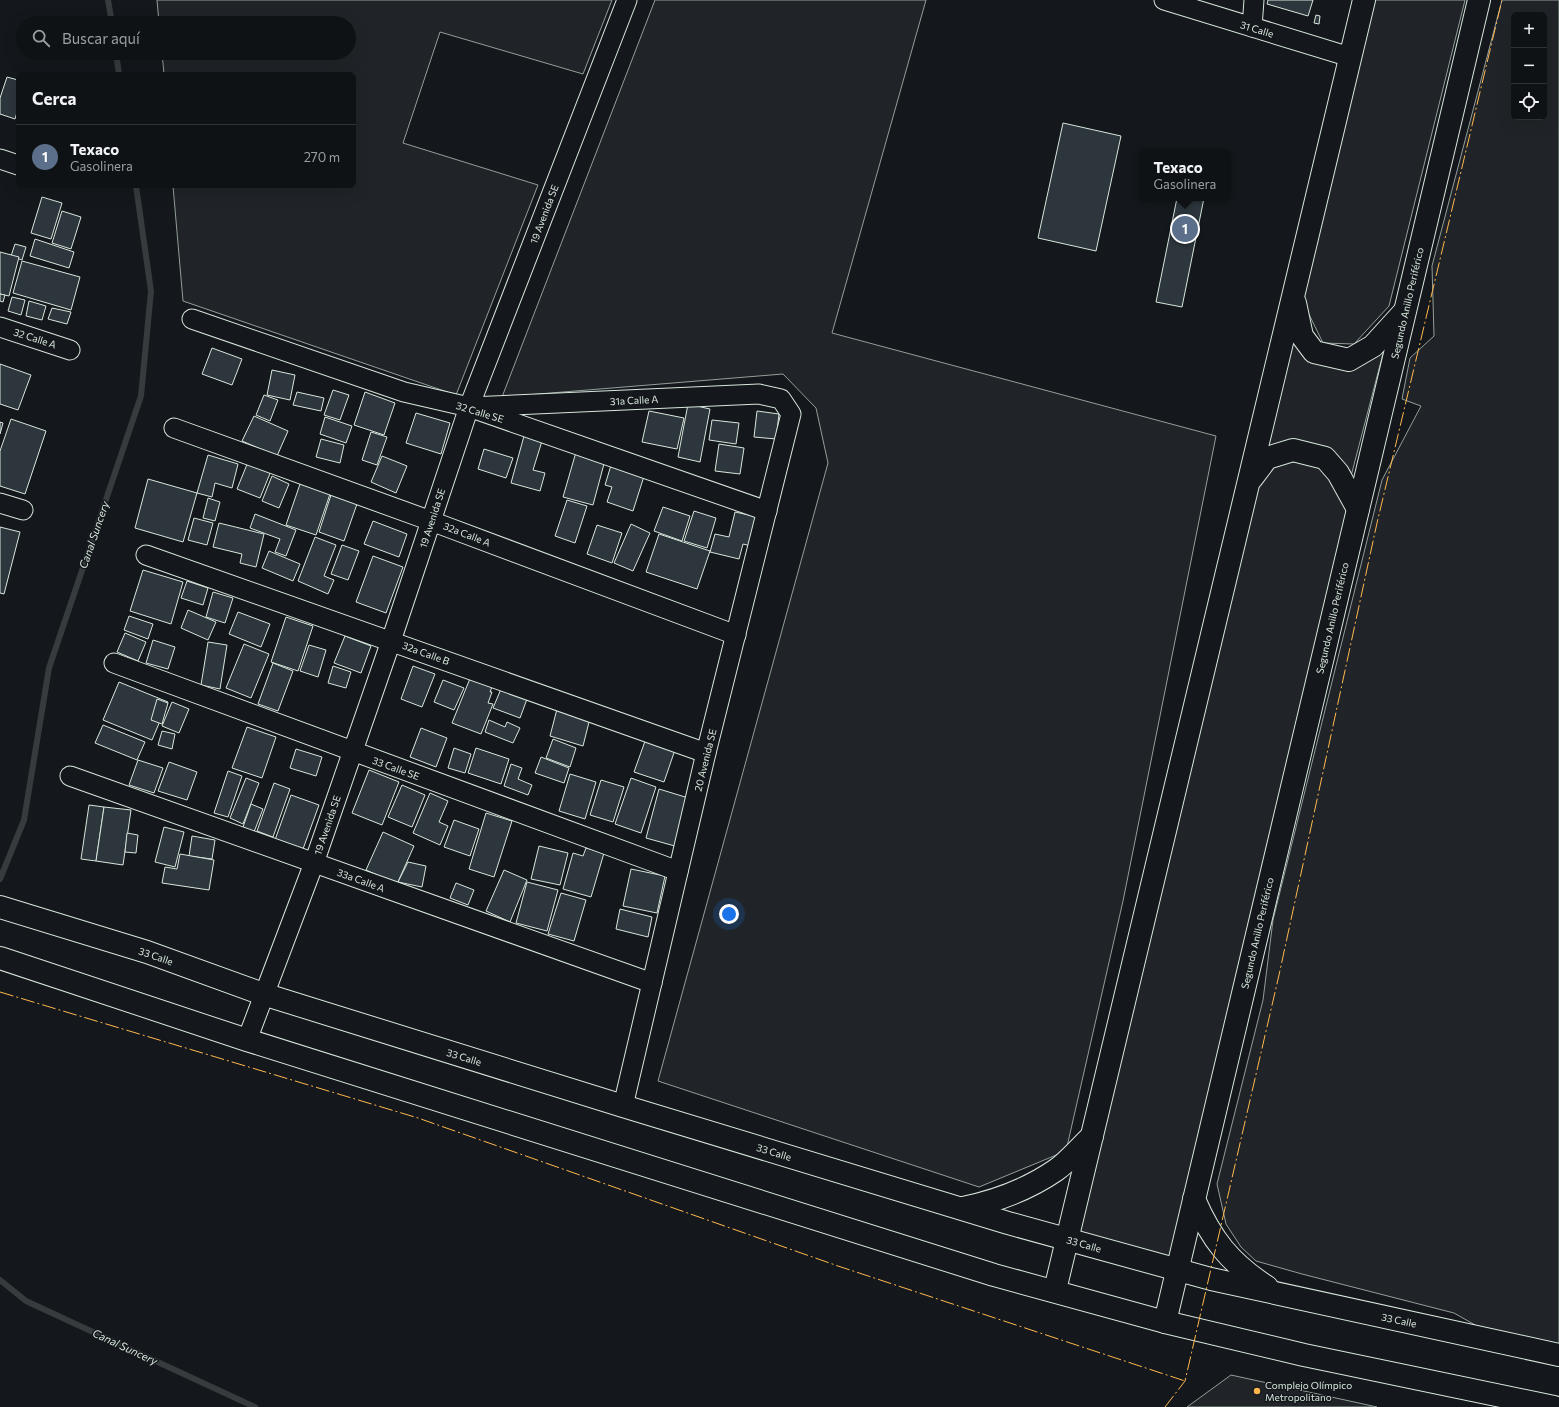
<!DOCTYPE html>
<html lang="es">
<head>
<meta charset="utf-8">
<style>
	:root { --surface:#0f1215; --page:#1d2022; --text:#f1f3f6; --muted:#9b9ea0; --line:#2f3234; --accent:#d93025 }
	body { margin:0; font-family:Commissioner,sans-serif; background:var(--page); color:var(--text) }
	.controls { position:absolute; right:12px; top:12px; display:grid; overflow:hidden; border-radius:6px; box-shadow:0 4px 16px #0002 }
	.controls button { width:36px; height:36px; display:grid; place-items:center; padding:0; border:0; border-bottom:1px solid var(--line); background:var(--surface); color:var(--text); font:20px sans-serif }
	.you { position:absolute; left:729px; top:914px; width:14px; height:14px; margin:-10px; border:3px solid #fff; border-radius:50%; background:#1a73e8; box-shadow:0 0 0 6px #1a73e833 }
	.badge { display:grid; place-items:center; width:26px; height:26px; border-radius:50%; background:var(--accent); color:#fff; font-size:13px; font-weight:700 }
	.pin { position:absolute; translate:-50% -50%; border:2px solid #fff; box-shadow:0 1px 4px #0006 }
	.popup { position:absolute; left:1139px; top:149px; width:92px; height:52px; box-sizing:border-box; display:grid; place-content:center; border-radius:6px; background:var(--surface); filter:drop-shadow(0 1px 3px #0005); font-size:13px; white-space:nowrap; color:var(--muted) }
	.popup b { font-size:15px; color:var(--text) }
	.popup::after { content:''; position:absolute; left:50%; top:100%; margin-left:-8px; border:8px solid transparent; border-top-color:var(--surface) }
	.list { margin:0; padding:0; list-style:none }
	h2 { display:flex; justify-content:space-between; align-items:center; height:52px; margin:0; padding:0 16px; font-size:17px }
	h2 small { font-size:13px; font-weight:400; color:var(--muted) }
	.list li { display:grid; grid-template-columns:26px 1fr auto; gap:12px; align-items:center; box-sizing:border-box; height:64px; padding:0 16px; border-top:1px solid var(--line) }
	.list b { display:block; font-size:15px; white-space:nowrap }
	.list p { margin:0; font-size:13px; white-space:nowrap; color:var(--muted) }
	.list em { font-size:13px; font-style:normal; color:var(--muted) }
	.icon { flex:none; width:22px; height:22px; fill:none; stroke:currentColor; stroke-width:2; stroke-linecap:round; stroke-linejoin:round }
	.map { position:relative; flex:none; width:1559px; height:1407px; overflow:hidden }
	.search { position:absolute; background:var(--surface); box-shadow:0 4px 16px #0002; left:16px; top:16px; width:340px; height:44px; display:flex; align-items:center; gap:10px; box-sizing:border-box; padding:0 14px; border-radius:22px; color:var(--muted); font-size:15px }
	.panel { position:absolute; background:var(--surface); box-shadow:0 4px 16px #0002; left:16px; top:72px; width:340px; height:116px; border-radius:6px }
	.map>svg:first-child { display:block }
	.green { fill:#202428; stroke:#939e99; fill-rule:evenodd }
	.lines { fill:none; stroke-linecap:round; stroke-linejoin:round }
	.stream { stroke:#363b3e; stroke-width:6 }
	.building { fill:#2c363c; stroke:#d8e6dc }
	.minor-casing { stroke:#d8e6dc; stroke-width:21 }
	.primary-casing { stroke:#d8e6dc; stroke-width:24 }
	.minor { stroke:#14181c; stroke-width:19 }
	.primary { stroke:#14181c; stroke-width:22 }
	.power { stroke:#ffb74d; stroke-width:1; stroke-dasharray:14 3 2 3; stroke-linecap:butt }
	.poi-dot { fill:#ffb74d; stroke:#14181c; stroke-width:1.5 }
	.labels { text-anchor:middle; stroke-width:3; stroke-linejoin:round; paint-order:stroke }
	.street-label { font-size:10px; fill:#d8e6dc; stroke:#14181c }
	.poi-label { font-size:10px; fill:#d8e6dc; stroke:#14181c; text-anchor:start }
	.water-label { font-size:11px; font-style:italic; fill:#d8e6dc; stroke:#14181c }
</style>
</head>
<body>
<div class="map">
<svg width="1559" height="1407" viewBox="0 0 1559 1407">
	<rect width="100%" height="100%" fill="#14181c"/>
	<!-- green -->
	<g class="green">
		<path d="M157 0H612L583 74 440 32 403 143 538 185 456 395 183 301 173 186H354V74H164L162 53H349V23H159Z"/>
		<path d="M655 0H926L832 333 1216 436 1123 901 1066 1151 979 1187 658 1081 828 463 816 408 783 374 502 397Z"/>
		<path d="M1371 0H1465L1389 306 1354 344 1323 343 1301 298Z"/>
		<path d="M1502 0H1559V1349L1491 1334 1454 1313 1302 1274 1256 1261 1241 1247 1226 1224 1217 1184 1263 1000 1273 920 1382 480 1421 406 1402 399 1410 358 1434 336 1432 266ZM1514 15H1544V117H1514Z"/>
		<path d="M1288 325 1313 355 1386 342 1350 480 1328 449 1256 457Z"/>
		<path d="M1267 461H1323L1348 507 1176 1268 1072 1241 1248 484Z"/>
		<path d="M1231 1375 1377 1407H1187Z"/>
	</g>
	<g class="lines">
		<!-- stream -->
		<g class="stream">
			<path d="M108 0 112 23"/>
			<path d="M116 53 119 74"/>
			<path d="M0 879 24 820 49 668 141 396 151 291 136 186"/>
			<path d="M0 1280 26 1301 255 1407"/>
		</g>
	</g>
	<!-- building -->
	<g class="building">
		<path d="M1268 0H1313L1308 16 1267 4Z"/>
		<path d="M1316 15 1320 16 1319 24 1314 23Z"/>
		<path d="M7 77 18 80V109L15 119 0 114V98Z"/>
		<path d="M1063 123 1121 136 1096 251 1038 238Z"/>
		<path d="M42 197 62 203 51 239 31 233Z"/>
		<path d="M1177 198H1204L1182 307 1156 302Z"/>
		<path d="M62 211 81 217 71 249 52 243Z"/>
		<path d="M35 239 74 252 69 268 30 256Z"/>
		<path d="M15 244 26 247 22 260 11 256Z"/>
		<path d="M0 252 19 257 9 296 0 294Z"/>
		<path d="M22 261 80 277 71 310 13 293Z"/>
		<path d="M0 294 5 295 3 302 0 301Z"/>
		<path d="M12 297 25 300 21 315 8 311Z"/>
		<path d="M29 301 46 306 42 320 26 316Z"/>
		<path d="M52 308 71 312 67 324 48 319Z"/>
		<path d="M212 348 242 359 232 385 202 374Z"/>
		<path d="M0 364 31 375 18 410 0 404Z"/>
		<path d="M272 370 295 375 290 400 267 395Z"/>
		<path d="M333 390 349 395 340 420 324 415Z"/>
		<path d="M297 392 324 398 321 411 293 405Z"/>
		<path d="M365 392 395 403 384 435 354 425Z"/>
		<path d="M264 395 278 400 270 421 256 415Z"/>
		<path d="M688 404 710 409 700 462 678 457Z"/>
		<path d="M649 411 684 418 677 449 642 442Z"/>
		<path d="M757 411 779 414 776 439 754 437Z"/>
		<path d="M416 413 450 423 441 454 406 443Z"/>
		<path d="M254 416 288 431 277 456 242 441Z"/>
		<path d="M325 417 352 426 346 443 320 434Z"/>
		<path d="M11 419 46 431 25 494 0 486V451Z"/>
		<path d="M712 420 739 423 736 444 709 440Z"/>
		<path d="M0 422 3 423 0 434Z"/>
		<path d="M371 432 387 437 377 465 362 460Z"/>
		<path d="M524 436 542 441 533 470 545 473 540 491 511 483Z"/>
		<path d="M321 439 344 445 340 463 316 457Z"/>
		<path d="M719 444 744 448 740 474 715 471Z"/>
		<path d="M484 449 513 458 506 478 478 469Z"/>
		<path d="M576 452 605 460 593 505 563 497Z"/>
		<path d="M208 455 238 464 232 488 215 483 212 497 197 493Z"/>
		<path d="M382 456 407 466 396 493 371 482Z"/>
		<path d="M248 462 271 471 260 498 237 489Z"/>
		<path d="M612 462 645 473 633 511 607 502 612 487 605 485Z"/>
		<path d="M272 476 289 484 279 508 262 501Z"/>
		<path d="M148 479 197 493 183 542 135 528Z"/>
		<path d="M300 484 330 494 316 535 286 525Z"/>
		<path d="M331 495 357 504 344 541 319 532Z"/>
		<path d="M208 498 220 502 215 521 203 518Z"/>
		<path d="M567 500 587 506 575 543 555 536Z"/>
		<path d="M663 507 690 516 682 541 654 531Z"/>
		<path d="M694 511 716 518 707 548 684 541Z"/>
		<path d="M735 512 758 517 751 546 743 544 739 559 710 552 715 534 729 537Z"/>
		<path d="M255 514 296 530 286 556 275 552 280 539 250 528Z"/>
		<path d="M194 518 213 523 207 545 188 540Z"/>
		<path d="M373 521 407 534 399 557 364 544Z"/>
		<path d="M219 523 264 534 256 567 240 563 242 554 213 547Z"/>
		<path d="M631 524 650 533 633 571 614 563Z"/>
		<path d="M597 525 622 533 612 563 587 554Z"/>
		<path d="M0 527 20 532 4 594 0 593Z"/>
		<path d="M659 534 710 551 697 589 646 572Z"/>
		<path d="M315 537 336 545 324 576 334 580 328 594 298 581Z"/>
		<path d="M342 545 359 551 348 580 331 574Z"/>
		<path d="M269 551 300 564 293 581 262 568Z"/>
		<path d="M373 556 403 567 386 613 356 602Z"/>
		<path d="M143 570 183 582 171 624 130 611Z"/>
		<path d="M187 581 208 588 203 605 181 598Z"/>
		<path d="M213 592 233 598 225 623 206 617Z"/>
		<path d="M188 610 216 622 208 640 181 628Z"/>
		<path d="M238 612 270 624 261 647 229 634Z"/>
		<path d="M129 616 153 624 148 639 124 630Z"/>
		<path d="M286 617 313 626 298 671 271 662Z"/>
		<path d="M125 633 146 642 138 661 117 652Z"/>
		<path d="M345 636 371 646 361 673 334 663Z"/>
		<path d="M153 640 175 647 168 669 146 663Z"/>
		<path d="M208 642 227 645 220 689 201 685Z"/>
		<path d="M244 644 269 654 251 698 226 688Z"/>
		<path d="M309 645 326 650 318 677 300 671Z"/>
		<path d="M273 663 293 671 278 711 258 704Z"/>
		<path d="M333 666 351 672 346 688 328 683Z"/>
		<path d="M413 666 435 674 422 707 401 699Z"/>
		<path d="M471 676 493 684 490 692H492L488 703 493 704 481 734 452 723Z"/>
		<path d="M443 680 464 688 454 710 434 702Z"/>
		<path d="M119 682 168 702 152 740 103 720Z"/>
		<path d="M501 689 527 699 520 718 493 708Z"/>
		<path d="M157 699 168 703 162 724 151 720Z"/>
		<path d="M172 702 189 709 179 733 162 726Z"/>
		<path d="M557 709 590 718 583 746 550 736Z"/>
		<path d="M489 720 505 727 507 722 520 728 513 743 485 732Z"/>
		<path d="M103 725 145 742 137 760 95 743Z"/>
		<path d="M247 727 276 737 262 778 232 768Z"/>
		<path d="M421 728 447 738 436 767 410 757Z"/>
		<path d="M649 730 678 741 664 782 634 772Z"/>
		<path d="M162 731 175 734 172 749 158 745Z"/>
		<path d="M553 739 576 748 570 767 546 758Z"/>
		<path d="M454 748 471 754 465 773 448 768Z"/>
		<path d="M476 748 509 759 501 784 468 773Z"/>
		<path d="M296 749 322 757 316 776 290 768Z"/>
		<path d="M541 757 569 768 564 783 535 773Z"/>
		<path d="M138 760 163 768 154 793 129 785Z"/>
		<path d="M169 762 197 772 187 800 158 791Z"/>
		<path d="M511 764 522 768 518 779 532 785 528 795 504 786Z"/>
		<path d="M369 770 399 782 382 825 352 813Z"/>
		<path d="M228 771 242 776 228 817 214 813Z"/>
		<path d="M570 774 596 782 585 819 559 811Z"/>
		<path d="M246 778 259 783 243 824 230 818Z"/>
		<path d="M631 778 656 787 641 833 615 824Z"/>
		<path d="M601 780 624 787 613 822 590 815Z"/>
		<path d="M274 783 290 789 273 837 257 831Z"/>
		<path d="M402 785 425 795 412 827 388 817Z"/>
		<path d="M659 789 695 800 682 848 646 838Z"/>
		<path d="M430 793 448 801 439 822 448 826 440 845 413 833Z"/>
		<path d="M291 795 319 805 303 849 275 840Z"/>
		<path d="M251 804 263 809 254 832 243 827Z"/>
		<path d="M89 805 104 807 96 861 81 859Z"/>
		<path d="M104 807 131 810 123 865 96 861Z"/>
		<path d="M486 813 512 821 494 877 469 869Z"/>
		<path d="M454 820 479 829 470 856 444 847Z"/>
		<path d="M164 827 184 832 175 867 155 862Z"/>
		<path d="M383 832 414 846 397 884 366 870Z"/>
		<path d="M127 833 138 835 136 853 125 852Z"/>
		<path d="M192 836 215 840 212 859 189 856Z"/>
		<path d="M539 846 568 853 560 885 531 879Z"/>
		<path d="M586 848 604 853 591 897 563 889 573 853 583 856Z"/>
		<path d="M180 854 214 860 209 890 162 883 165 867 177 869Z"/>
		<path d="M408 862 426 866 422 887 398 882Z"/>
		<path d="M631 869 665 876 657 913 623 906Z"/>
		<path d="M504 870 527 880 510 922 486 911Z"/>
		<path d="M527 882 558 890 547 931 516 923Z"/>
		<path d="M456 883 474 890 468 905 450 898Z"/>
		<path d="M561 893 586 900 574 941 548 934Z"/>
		<path d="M620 909 652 917 648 937 616 929Z"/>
	</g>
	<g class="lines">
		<!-- minor casing -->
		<g class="minor-casing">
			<g id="minor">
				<path d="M1164 0 1350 57"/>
				<path d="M1252 27 1254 0"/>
				<path d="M0 159 18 165"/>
				<path d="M192 319 404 392 469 407 767 511"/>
				<path d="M0 327 70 350"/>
				<path d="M469 407 759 394 781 399 791 414 706 753 623 1106"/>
				<path d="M174 428 431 521 736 635"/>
				<path d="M0 503 23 510"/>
				<path d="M146 555 706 753"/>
				<path d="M114 663 678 871"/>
				<path d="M70 776 652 983"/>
				<path d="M247 1040 314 863 391 641 469 407 627 0"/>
			</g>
		</g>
		<!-- primary casing -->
		<g class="primary-casing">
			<g id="primary">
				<path d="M1295 303 1302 336 1314 352 1349 360 1373 346 1404 312"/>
				<path d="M1252 478 1267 458 1293 450 1325 458 1338 473 1358 509"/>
				<path d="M0 907 147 952 263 994 623 1106 1008 1223 1211 1279 1559 1355"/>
				<path d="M0 958 247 1040 994 1275 1165 1322 1304 1355 1554 1407"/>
				<path d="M1194 1199C1211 1239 1230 1263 1267 1287"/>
				<path d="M963 1208C997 1201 1027 1190 1056 1170 1069 1161 1080 1147 1092 1136"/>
				<path d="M1055 1290 1364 0"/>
				<path d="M1165 1322 1479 0"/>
			</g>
		</g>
		<!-- minor -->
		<use href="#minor" class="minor"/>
		<!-- primary -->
		<use href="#primary" class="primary"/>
		<!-- power -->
		<g class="power">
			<path d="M0 992 418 1118 838 1266 1185 1381"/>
			<path d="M1165 1407 1185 1381 1279 975 1377 523 1502 0"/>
		</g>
	</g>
	<!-- markers -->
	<circle class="poi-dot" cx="1257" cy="1391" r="4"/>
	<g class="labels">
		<!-- street labels -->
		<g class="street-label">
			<text transform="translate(1257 29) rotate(17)" y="4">31 Calle</text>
			<text transform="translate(544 214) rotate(-69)" y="4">19 Avenida SE</text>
			<text transform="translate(1407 303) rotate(-77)" y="4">Segundo Anillo Periférico</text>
			<text transform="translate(35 338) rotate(18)" y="4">32 Calle A</text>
			<text transform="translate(634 400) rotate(-3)" y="4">31a Calle A</text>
			<text transform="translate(480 412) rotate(17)" y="4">32 Calle SE</text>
			<text transform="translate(432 518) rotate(-72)" y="4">19 Avenida SE</text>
			<text transform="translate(467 534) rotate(21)" y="4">32a Calle A</text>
			<text transform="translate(1332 618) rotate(-77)" y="4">Segundo Anillo Periférico</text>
			<text transform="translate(426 653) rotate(20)" y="4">32a Calle B</text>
			<text transform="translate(705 760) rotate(-76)" y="4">20 Avenida SE</text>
			<text transform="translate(396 768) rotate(20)" y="4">33 Calle SE</text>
			<text transform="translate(327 825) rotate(-71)" y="4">19 Avenida SE</text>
			<text transform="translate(361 880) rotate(20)" y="4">33a Calle A</text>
			<text transform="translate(1257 933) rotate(-77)" y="4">Segundo Anillo Periférico</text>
			<text transform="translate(156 956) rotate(19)" y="4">33 Calle</text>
			<text transform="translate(464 1057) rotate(17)" y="4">33 Calle</text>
			<text transform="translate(774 1152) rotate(17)" y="4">33 Calle</text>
			<text transform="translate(1084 1244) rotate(16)" y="4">33 Calle</text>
			<text transform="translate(1399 1320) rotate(12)" y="4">33 Calle</text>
		</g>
		<!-- poi labels -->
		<g class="poi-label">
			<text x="1265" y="1389">Complejo Olímpico<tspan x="1265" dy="12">Metropolitano</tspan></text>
		</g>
		<!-- water labels -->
		<g class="water-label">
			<text transform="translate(94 535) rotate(-71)" y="4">Canal Suncery</text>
			<text transform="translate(125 1347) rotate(25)" y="4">Canal Suncery</text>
		</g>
	</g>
</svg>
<div class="controls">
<button>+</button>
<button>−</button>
<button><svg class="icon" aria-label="locate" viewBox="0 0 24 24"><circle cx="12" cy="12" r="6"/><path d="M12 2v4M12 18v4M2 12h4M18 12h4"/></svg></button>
</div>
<div class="you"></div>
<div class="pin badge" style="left:1185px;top:229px;background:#5c6f8a">1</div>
<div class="popup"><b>Texaco</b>Gasolinera</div>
<div class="search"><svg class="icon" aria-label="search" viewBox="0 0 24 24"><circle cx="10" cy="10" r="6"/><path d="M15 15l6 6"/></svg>Buscar aquí</div>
<section class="panel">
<h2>Cerca<small></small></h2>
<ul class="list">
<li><span class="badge" style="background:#5c6f8a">1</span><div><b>Texaco</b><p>Gasolinera</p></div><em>270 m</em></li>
</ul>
</section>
</div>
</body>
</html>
